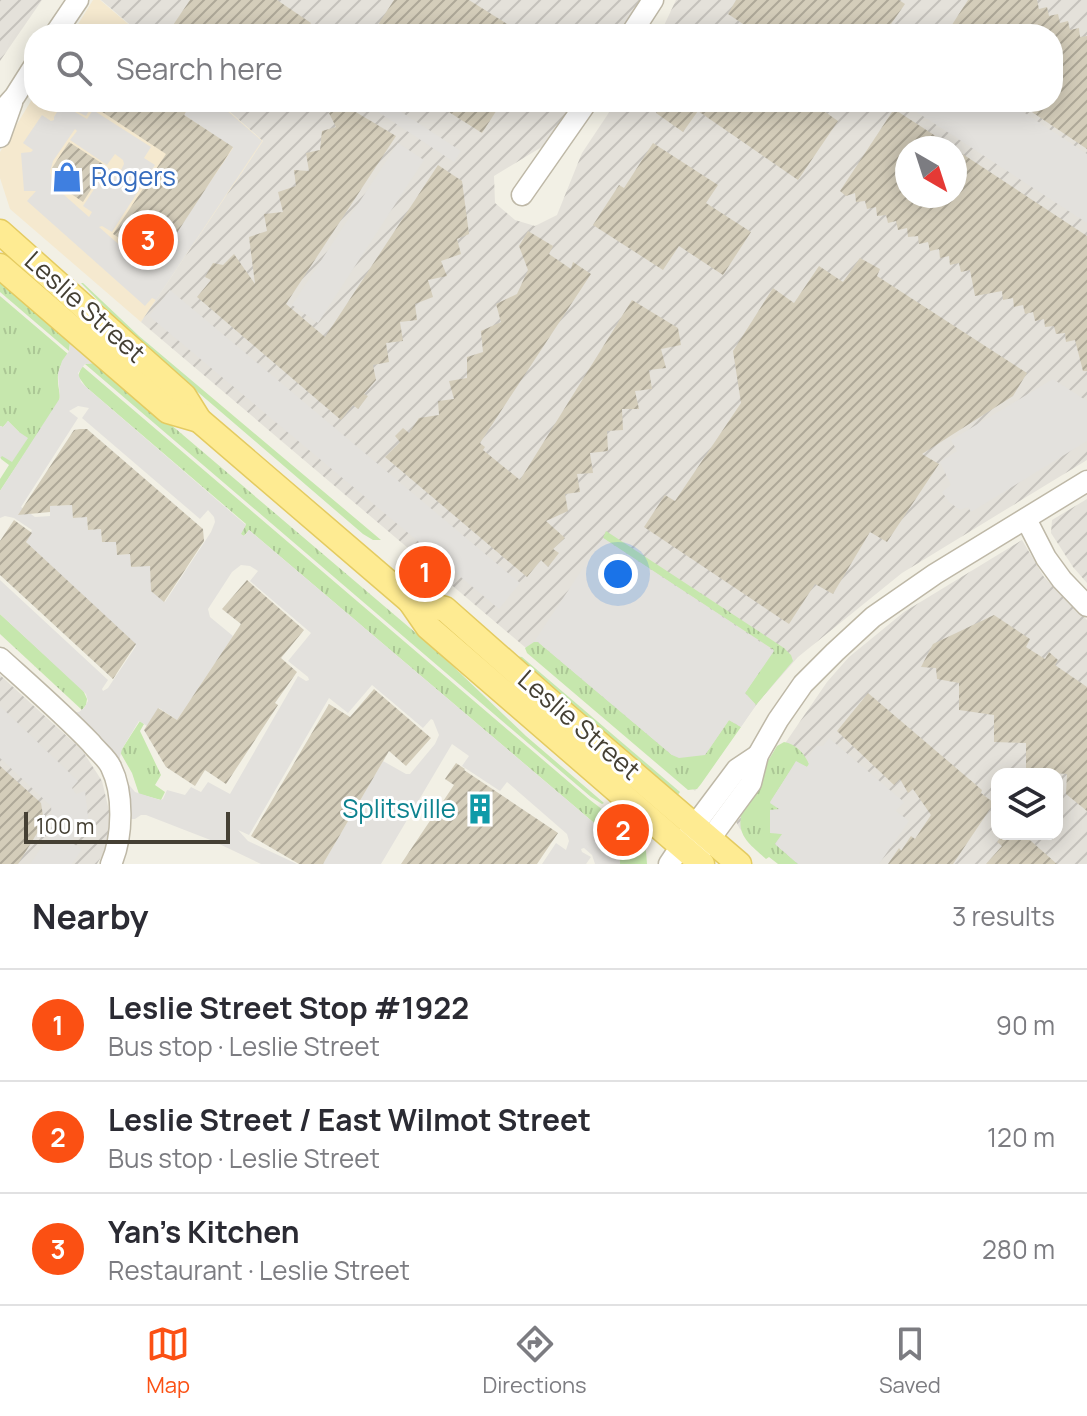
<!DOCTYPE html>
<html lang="en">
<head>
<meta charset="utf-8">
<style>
	:root { --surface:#fff; --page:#f2f2f3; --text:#2b2b33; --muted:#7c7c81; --line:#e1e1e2; --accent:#fb5013 }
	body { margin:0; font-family:Manrope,sans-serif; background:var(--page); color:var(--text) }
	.controls { position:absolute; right:24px; bottom:24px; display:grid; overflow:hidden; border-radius:16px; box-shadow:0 4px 20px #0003 }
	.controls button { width:72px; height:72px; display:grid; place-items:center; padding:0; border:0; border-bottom:2px solid var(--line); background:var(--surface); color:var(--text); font:40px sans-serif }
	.compass { position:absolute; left:895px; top:136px; width:72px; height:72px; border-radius:50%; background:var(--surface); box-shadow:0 4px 20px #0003; rotate:141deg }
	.scale { position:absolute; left:24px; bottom:20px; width:206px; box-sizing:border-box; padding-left:8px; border:4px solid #454034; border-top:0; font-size:22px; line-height:28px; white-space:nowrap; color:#454034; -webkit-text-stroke:6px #fff; paint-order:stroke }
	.you { position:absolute; left:618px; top:574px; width:28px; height:28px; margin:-20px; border:6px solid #fff; border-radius:50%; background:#1a73e8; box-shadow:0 0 0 12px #1a73e833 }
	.badge { display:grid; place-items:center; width:52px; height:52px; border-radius:50%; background:var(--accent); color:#fff; font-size:26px; font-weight:700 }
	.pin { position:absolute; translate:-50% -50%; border:4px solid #fff; box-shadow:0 2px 8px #0006 }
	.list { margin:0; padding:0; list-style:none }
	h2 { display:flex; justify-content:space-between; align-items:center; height:104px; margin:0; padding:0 32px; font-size:34px }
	h2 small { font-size:26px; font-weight:400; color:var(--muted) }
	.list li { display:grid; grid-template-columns:52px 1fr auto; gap:24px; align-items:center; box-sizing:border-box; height:112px; padding:0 32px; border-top:2px solid var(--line) }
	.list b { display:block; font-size:30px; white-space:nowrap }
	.list p { margin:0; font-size:26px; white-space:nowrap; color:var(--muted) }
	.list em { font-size:26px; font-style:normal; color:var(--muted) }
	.icon { flex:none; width:44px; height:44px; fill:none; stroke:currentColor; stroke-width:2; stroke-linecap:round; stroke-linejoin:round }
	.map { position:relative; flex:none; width:1087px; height:864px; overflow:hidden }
	.search { position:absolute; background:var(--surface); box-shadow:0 4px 20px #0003; left:24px; right:24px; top:24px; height:88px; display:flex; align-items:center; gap:20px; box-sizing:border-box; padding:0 28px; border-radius:32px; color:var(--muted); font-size:30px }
	.sheet { height:440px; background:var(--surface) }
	nav { display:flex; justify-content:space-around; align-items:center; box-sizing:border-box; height:112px; border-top:2px solid var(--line); background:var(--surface); font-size:22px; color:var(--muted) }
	nav a { display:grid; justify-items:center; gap:4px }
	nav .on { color:var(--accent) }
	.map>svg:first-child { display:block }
	.commercial { fill:#f5e9cf }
	.industrial { fill:url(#industrial-furrows); fill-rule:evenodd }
	.grass { fill:url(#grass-tufts) }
	.parking { fill:#e3e1dd; fill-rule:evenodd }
	.building { fill:url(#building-hatch) }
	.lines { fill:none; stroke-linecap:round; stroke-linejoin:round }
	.minor-casing { stroke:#beb8a7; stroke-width:23 }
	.major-casing { stroke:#e4cb61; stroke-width:27 }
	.minor { stroke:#fff; stroke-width:20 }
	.major { stroke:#feeb92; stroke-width:24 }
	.labels { text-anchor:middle; stroke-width:6; stroke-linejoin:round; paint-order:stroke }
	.shop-label { font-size:26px; fill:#366cbe; stroke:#fff; text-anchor:start }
	.street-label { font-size:26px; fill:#454034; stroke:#fff }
	.culture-label { font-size:26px; fill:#0d838f; stroke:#fff; text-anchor:end }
</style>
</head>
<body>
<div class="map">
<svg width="1087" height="864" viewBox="0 0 1087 864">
	<defs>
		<pattern id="industrial-furrows" width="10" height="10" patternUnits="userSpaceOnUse" patternTransform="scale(2)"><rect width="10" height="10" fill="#e4e1da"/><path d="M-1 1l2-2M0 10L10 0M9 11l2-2" fill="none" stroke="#c5c2bc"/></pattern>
		<pattern id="grass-tufts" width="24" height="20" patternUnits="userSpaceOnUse" patternTransform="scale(2)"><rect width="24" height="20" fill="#c6e7ad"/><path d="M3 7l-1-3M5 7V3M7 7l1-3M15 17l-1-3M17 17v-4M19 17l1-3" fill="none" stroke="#abc795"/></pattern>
		<pattern id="building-hatch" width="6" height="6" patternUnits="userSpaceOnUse" patternTransform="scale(2)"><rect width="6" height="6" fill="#d4cdba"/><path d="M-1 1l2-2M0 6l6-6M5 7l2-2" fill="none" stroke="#aea898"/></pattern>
	</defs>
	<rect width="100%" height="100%" fill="#f2f0e5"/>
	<!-- commercial -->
	<g class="commercial">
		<path d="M93 0H100L140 34H72Z"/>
		<path d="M34 96V102H218L263 141 141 322 10 209 0 178V152Z"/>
	</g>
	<!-- industrial -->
	<g class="industrial">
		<path d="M0 0H42L0 61Z"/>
		<path d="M101 0H642L619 34H141Z"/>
		<path d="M676 0H1087V460L902 573 798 657 759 701 695 791 141 322 263 141 219 102H574L545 145 494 176 495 203 515 220 535 226 557 215 582 153 616 102H1053V34H660ZM907 148H955V196H907Z"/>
		<path d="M1087 499V583L1073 567 1051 533 1052 520Z"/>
		<path d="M1022 540 1044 577 1087 620V864H780L740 829 734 818 827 682 849 657 904 612ZM997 774H1057V834H997Z"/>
		<path d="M0 675 82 750 102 781 111 819 104 852 97 864H0Z"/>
	</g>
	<!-- grass -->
	<g class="grass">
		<path d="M0 277 68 338 70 343 69 351 0 292Z"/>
		<path d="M81 283H83L139 336 381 540H373L363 534 136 339Z"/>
		<path d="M0 296 68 354C62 362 57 370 58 381 58 389 61 393 59 402L0 491V479L9 465 1 459 0 457 19 432 8 421 3 427 0 426Z"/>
		<path d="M92 363 103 367 437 651 526 736 604 803 602 804 591 797 85 364Z"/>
		<path d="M82 366 590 800 616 820 614 823 629 836 632 833 646 851 647 864H620L618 848 606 847 613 839 249 530 244 536 240 534 246 524 86 387 78 376Z"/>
		<path d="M606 531 784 648 791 655 793 661 756 705 745 693 774 650 603 538Z"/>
		<path d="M0 614 83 690 87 699 86 705 82 710 0 634Z"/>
		<path d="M534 642H538L672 755H705L729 720 741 727 701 784 697 789 688 790 527 653 525 648Z"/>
		<path d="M516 656 522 657 680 792 677 796 669 791Z"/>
		<path d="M140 721 144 724 140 731 161 775 155 785 165 792 161 800 139 794 132 773 120 752Z"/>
		<path d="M784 742C796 744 804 753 809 764L807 767 796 762 770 802 781 810H770V832L783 834 775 844 798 864H778L769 857 766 859C753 847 737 837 741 817L736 814 777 746Z"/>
	</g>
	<!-- parking -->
	<g class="parking">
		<path d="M63 102H94L86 116 76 111 75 112 87 119 93 110 151 147 144 158 155 165 112 232 102 226 99 227 132 256 152 268 233 148 184 115 188 108 180 102H217L262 141 156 300 152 298 145 306 27 201 36 191H24L21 153 31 152 33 150 23 143 42 115 51 121 54 120V117ZM75 129 77 131 70 140 107 165 115 154 123 160 124 164 119 174 108 168 83 206 92 212 89 217 54 186 50 172 53 161Z"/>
		<path d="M371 102H386L461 151 454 162 369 106Z"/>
		<path d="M916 102H1008L1087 154V223L912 109Z"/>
		<path d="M398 143 424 160 318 323 292 305Z"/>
		<path d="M170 290 520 583 499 609 149 316Z"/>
		<path d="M68 338 96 363 85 364 78 373 81 382 86 387 246 525 241 534 244 536 249 530 613 839 606 847 618 848 620 864H595L592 855 584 848 581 849 582 852 591 857 586 864H542L556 843 566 850 569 841 567 834 507 782 500 791 462 766 469 756 452 744 381 864H323L383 761 406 774H410L435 744 439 735 433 720 431 719 423 728 372 685 348 713 329 698 249 835 238 830 248 841 297 864H261L213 841 146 815H141L135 819H131L125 780 135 792 160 800 163 799 167 790 185 795 191 787 201 792 208 782 230 794 298 676 306 681 309 680 308 677 288 661 311 633 250 581 258 571 250 566 241 565 232 572 208 609 210 617 233 636 177 720 159 708 147 726 139 721 122 749 119 761 102 740 72 712H79L84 708 88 701 86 694 0 614V580L108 680 102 689 103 691 108 688 136 646 26 542 32 530 14 518 5 516 0 518V491L60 398 58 374 62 361 69 351 70 343ZM78 406 89 408 82 418 200 519 208 510 214 517 215 522 211 532 165 602 152 591 150 566 130 554 117 555 116 541 102 542 101 529 88 530 87 517 72 505 50 506V516L35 517 21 507 78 418 69 411Z"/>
		<path d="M1053 379 1087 401V441L971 512 968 507 960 510 949 502 942 492 951 485 940 462 957 451 951 440Z"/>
		<path d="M8 421 19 432 28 438 12 462 2 456 0 458V426L3 427Z"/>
		<path d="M603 538 774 651 745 693 756 705 741 727 729 720 705 755 679 758 672 755 538 642H534Z"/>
		<path d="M0 706 78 781 72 788 76 794 85 791 89 825 75 826 72 843 82 849 72 864H30L53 831 51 806 0 758Z"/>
		<path d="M829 738 904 802 896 811 909 821 879 864H798L775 844 782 834 770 833V810L779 809 770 803 796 761 807 767 809 764 807 758 817 746H823Z"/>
	</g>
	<!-- building -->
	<g class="building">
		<path d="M190 0H277L311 23 303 34H167Z"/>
		<path d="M394 0H469L523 34H372Z"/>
		<path d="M736 0H899L905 4 884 34H758L728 14Z"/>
		<path d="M968 0H1037L1039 9 1047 7 1049 16 1058 14 1060 23 1068 21 1070 30 1079 28 1080 37 1087 36V149L1017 102H1053V34H946Z"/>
		<path d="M87 102H180L188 108 184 115 233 147 154 268 133 254 134 251 120 242 121 239 113 234 166 154Z"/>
		<path d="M433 102H502L482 133Z"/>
		<path d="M663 102H811L838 121 798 180 698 111 683 132 656 113Z"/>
		<path d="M344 105 396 136 286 304 325 337 438 165 462 181 469 234 457 239 461 254 441 261 447 276 428 280 433 297 415 304 417 320 400 322 403 341 386 343 389 362 373 365 376 380 364 394 368 396 358 409 353 405 341 420 197 297 211 280 205 277 213 263 223 265 234 254 255 284 249 237 267 231 264 214 283 212 278 192 296 186 294 170 309 171 306 153 320 150 322 131 336 127 329 113Z"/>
		<path d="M894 109 954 148H907V196H955V149L1087 236V371H1083L1075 340 1066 342 1065 333 1056 334 1054 326 1045 327 1044 319 1035 321 1033 312 1025 314 1023 305 1014 307 1013 298 1003 300 1002 291 975 296 970 270 961 272 959 263 950 265 949 256 940 258 939 249 930 251 928 242 919 244 918 236 908 237 907 228 898 230 896 221 888 223 886 215 877 216 876 207 867 209 865 201 856 202 855 193 846 196 840 191Z"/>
		<path d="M69 142 106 166 83 202 55 183 52 168Z"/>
		<path d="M653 143 718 185 706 203 751 232 723 275 679 246 663 270 593 225 619 185 624 188Z"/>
		<path d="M528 231 553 246 549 254 571 269 573 262 591 274 480 443 485 447 483 450 520 480 632 300 678 328 681 345 661 349 666 368 649 370 652 389 635 391 639 409H622L623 430 607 431 608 451 590 453 593 473 577 474 580 492 565 494 568 511 546 521 565 538 553 549 559 553 548 567 541 560 527 577 385 457 400 442 395 436 403 428 409 433 419 418 439 415 438 401 454 399 449 381 467 378V357L483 352 481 331 501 322 496 304 517 294 528 270 519 246Z"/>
		<path d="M860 258 880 269 877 276 1027 373 1013 396 922 454 939 464 887 542 870 532 833 594 815 584 789 624 644 527 665 495 675 501 741 403 733 351 773 288 794 303 819 266 843 282Z"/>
		<path d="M80 429H87L203 529 204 541 164 602 151 591 150 566 131 567 130 554 117 555 116 542H102L101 529 88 530 87 517 73 518 72 505 50 506V512L18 515 74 430Z"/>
		<path d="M14 520 32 533 26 542 136 644 113 679 0 575V541Z"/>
		<path d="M247 580 304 630 281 658 297 672 275 703 278 705 226 784 205 770 195 786 166 767 144 730 158 708 177 720 241 624 222 609Z"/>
		<path d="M994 615 1030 639 1026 647 1045 659 1049 652 1058 660 1055 665 1087 687V811L1066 794 1067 774 1026 771V743L994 742V715L959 710V683L937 679 936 668 921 667 933 644Z"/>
		<path d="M374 689 431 738 406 766 389 751 323 864H299L251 836 329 704 350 717Z"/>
		<path d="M868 693 982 790 981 793 994 803 953 864H888L899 848 901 851 911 836 915 839 931 815 913 789 908 793 900 779 894 785 837 731Z"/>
		<path d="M456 763 465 769 464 770 558 833 537 864H401L454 785 445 779Z"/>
		<path d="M0 766 41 803 44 822 18 864H0Z"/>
		<path d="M1004 834H1023L1057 864H986L1002 846 997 842Z"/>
	</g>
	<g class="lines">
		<!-- minor casing -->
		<g class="minor-casing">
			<g id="minor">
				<path d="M55 34 78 0"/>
				<path d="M631 34 653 0"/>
				<path d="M0 113 15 96 34 66"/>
				<path d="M0 137 12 103"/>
				<path d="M522 195 587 102"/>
				<path d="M1026 519 1046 558 1062 580 1087 606"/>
				<path d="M0 658C31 686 62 713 91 743 97 751 107 758 111 767 124 793 123 837 111 864"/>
				<path d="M701 851 751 783 758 755 778 720 803 684 835 652 873 617 935 574 1087 481"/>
				<path d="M669 864 695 825 737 769 758 755"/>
			</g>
		</g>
		<!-- major casing -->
		<g class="major-casing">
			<g id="major">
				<path d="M0 232 184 396 199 420 410 601 428 627 702 864"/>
				<path d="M0 266 168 411 199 420"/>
				<path d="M410 601 445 609 556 707 739 864"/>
			</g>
		</g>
		<!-- minor -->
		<use href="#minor" class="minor"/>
		<!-- major -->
		<use href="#major" class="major"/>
	</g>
	<!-- icons -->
	<defs>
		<g id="shop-bare" transform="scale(2.4)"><path d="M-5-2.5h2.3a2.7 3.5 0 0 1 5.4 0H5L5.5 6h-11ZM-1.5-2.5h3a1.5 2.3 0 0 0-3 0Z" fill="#3f7fe0" stroke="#fff" stroke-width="2.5" paint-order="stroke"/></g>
		<g id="building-bare" transform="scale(2.4)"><path d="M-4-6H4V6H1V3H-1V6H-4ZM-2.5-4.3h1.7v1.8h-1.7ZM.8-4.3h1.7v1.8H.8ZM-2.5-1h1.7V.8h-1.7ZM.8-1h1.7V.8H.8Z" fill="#0f9aa8" stroke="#fff" stroke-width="2.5" paint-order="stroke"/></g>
	</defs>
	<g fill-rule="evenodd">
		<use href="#shop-bare" x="67" y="177"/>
		<use href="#building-bare" x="480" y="809"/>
	</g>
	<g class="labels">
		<!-- shop labels -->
		<g class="shop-label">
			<text x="91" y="186">Rogers</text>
		</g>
		<!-- street labels -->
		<g class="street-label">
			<text transform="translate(85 307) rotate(42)" y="9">Leslie Street</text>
			<text transform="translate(579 725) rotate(41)" y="9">Leslie Street</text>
		</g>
		<!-- culture labels -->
		<g class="culture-label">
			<text x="456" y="818">Splitsville</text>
		</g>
	</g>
</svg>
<div class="controls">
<button><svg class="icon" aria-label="layers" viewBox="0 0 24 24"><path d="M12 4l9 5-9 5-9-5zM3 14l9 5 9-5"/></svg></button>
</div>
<svg class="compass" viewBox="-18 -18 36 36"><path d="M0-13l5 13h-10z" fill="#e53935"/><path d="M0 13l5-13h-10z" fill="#7c7c81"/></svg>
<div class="scale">100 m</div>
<div class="you"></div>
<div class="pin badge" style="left:425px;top:572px">1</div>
<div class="pin badge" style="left:623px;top:830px">2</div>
<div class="pin badge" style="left:148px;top:240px">3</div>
<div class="search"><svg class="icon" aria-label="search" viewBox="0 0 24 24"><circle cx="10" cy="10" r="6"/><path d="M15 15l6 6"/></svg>Search here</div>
</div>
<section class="sheet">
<h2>Nearby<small>3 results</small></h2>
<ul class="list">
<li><span class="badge">1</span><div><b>Leslie Street Stop #1922</b><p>Bus stop · Leslie Street</p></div><em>90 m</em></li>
<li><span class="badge">2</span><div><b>Leslie Street / East Wilmot Street</b><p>Bus stop · Leslie Street</p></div><em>120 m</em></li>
<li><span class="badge">3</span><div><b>Yan's Kitchen</b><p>Restaurant · Leslie Street</p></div><em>280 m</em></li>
</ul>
</section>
<nav>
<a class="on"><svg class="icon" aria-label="map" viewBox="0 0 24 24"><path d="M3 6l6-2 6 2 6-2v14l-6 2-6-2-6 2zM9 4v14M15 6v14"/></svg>Map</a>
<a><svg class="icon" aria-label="directions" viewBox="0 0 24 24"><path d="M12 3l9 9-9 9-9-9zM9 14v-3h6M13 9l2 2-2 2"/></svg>Directions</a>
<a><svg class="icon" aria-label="saved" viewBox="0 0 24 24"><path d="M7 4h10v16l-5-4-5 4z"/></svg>Saved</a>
</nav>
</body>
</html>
